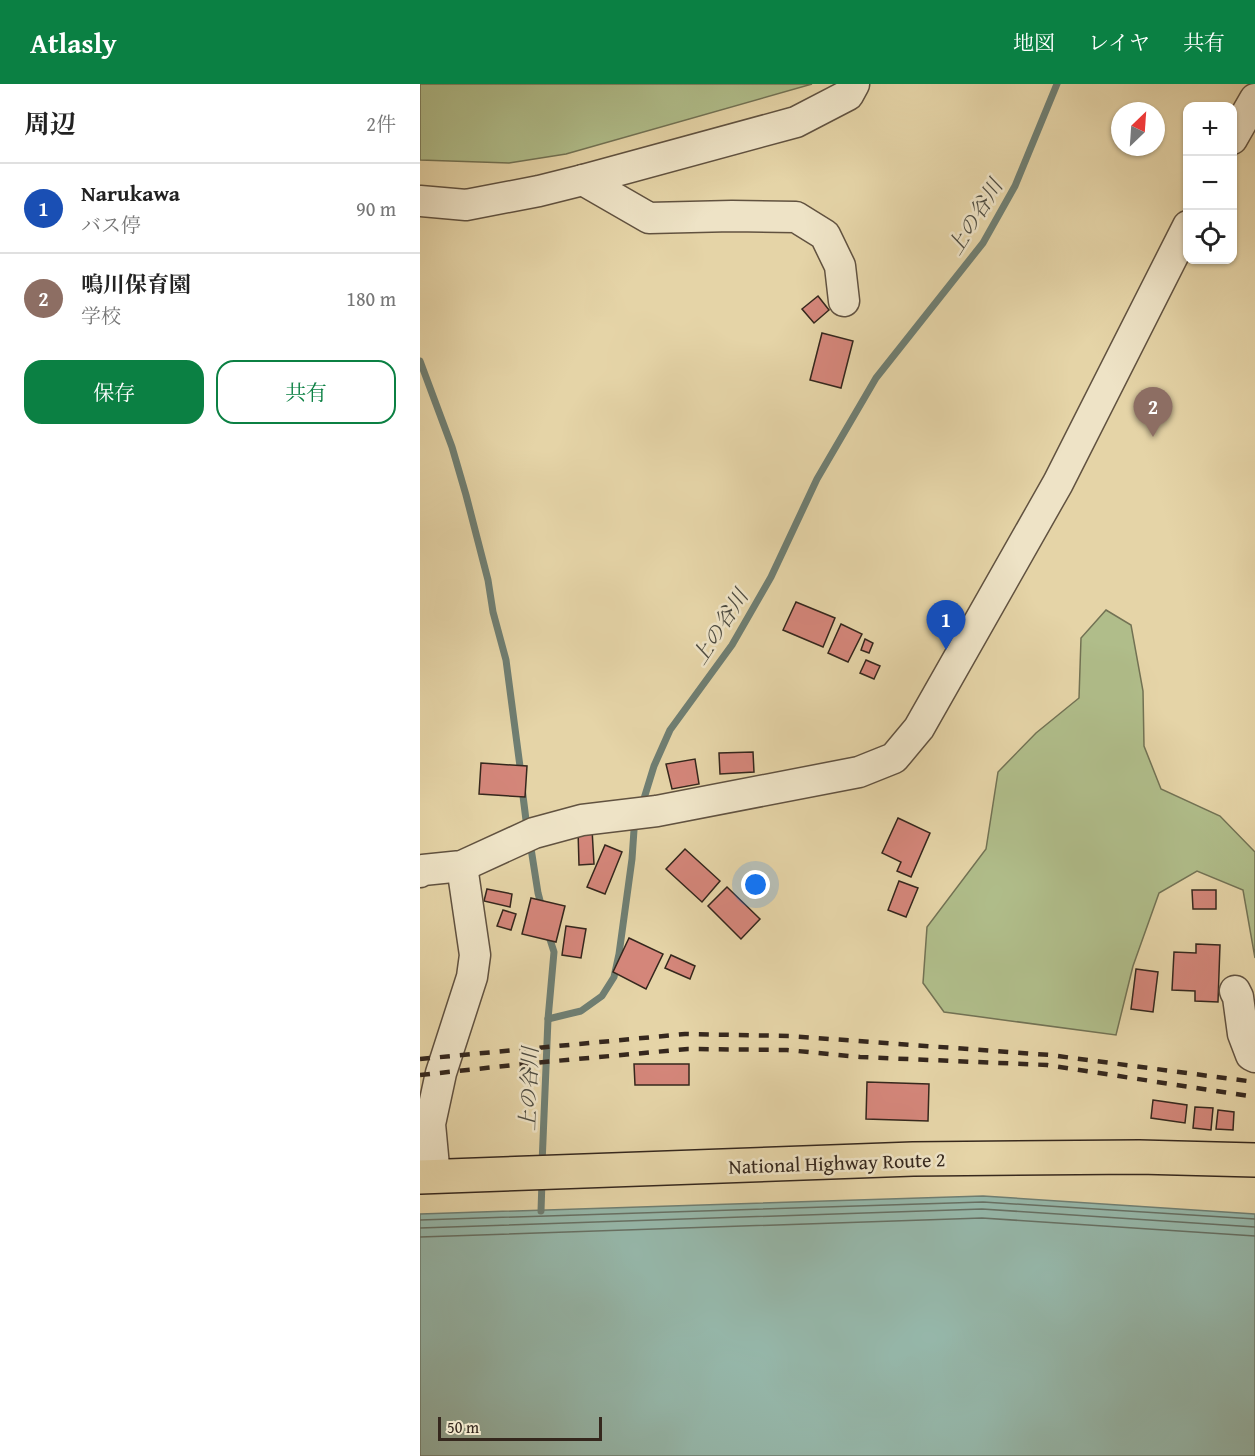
<!DOCTYPE html>
<html lang="ja">
<head>
<meta charset="utf-8">
<style>
	:root { --surface:#fff; --page:#f6f6f6; --text:#222; --muted:#767676; --line:#e0e0e0; --accent:#0b8043 }
	body { margin:0; font-family:"Gentium Book Plus","Noto Serif JP",serif; background:var(--page); color:var(--text) }
	.controls { position:absolute; right:18px; top:18px; display:grid; overflow:hidden; border-radius:12px; box-shadow:0 2px 4px #0004 }
	.controls button { width:54px; height:54px; display:grid; place-items:center; padding:0; border:0; border-bottom:2px solid var(--line); background:var(--surface); color:var(--text); font:30px sans-serif }
	.compass { position:absolute; left:691px; top:18px; width:54px; height:54px; border-radius:50%; background:var(--surface); box-shadow:0 2px 4px #0004; rotate:25deg }
	.scale { position:absolute; left:18px; bottom:15px; width:164px; box-sizing:border-box; padding-left:6px; border:3px solid #35271d; border-top:0; font-size:16px; line-height:21px; white-space:nowrap; color:#35271d; -webkit-text-stroke:4px #eee3c6; paint-order:stroke }
	.you { position:absolute; left:336px; top:801px; width:21px; height:21px; margin:-15px; border:4px solid #fff; border-radius:50%; background:#1a73e8; box-shadow:0 0 0 9px #1a73e833 }
	.badge { display:grid; place-items:center; width:39px; height:39px; border-radius:50%; background:var(--accent); color:#fff; font-size:20px; font-weight:700 }
	.pin { position:absolute; translate:-50% -50px; filter:drop-shadow(0 2px 3px #0008) }
	.pin::after { content:''; position:absolute; top:32px; width:21px; height:18px; background:inherit; clip-path:polygon(0 0,100% 0,50% 100%) }
	.list { margin:0; padding:0; list-style:none }
	h2 { display:flex; justify-content:space-between; align-items:center; height:78px; margin:0; padding:0 24px; font-size:26px }
	h2 small { font-size:20px; font-weight:400; color:var(--muted) }
	.list li { display:grid; grid-template-columns:39px 1fr auto; gap:18px; align-items:center; box-sizing:border-box; height:90px; padding:0 24px; border-top:2px solid var(--line) }
	.list b { display:block; font-size:22px; white-space:nowrap }
	.list p { margin:0; font-size:20px; white-space:nowrap; color:var(--muted) }
	.list em { font-size:20px; font-style:normal; color:var(--muted) }
	.actions { display:flex; gap:12px; padding:18px 24px }
	.actions a { flex:1; padding:14px 0; border:2px solid var(--accent); border-radius:18px; text-align:center; font-size:21px; color:var(--accent) }
	.actions .main { background:var(--accent); color:#fff }
	.icon { flex:none; width:33px; height:33px; fill:none; stroke:currentColor; stroke-width:2; stroke-linecap:round; stroke-linejoin:round }
	.map { position:relative; flex:none; width:835px; height:1372px; overflow:hidden }
	header { display:flex; align-items:center; gap:36px; box-sizing:border-box; height:84px; padding:0 30px; background:var(--accent); color:#fff }
	header strong { font-size:28px }
	nav { display:flex; gap:33px; margin-inline-start:auto; font-size:21px }
	main { display:flex }
	aside { flex:1; background:var(--surface) }
	.map>svg:first-child { display:block }
	.green { fill:#b0bd8a; stroke:#727254; stroke-width:1.5 }
	.water { fill:#96b8ab; stroke:#6f7e72; stroke-width:1.5 }
	.lines { fill:none; stroke-linecap:round; stroke-linejoin:round }
	.shore { stroke:#667064; stroke-width:1.5 }
	.stream { stroke:#6f7e72; stroke-width:7 }
	.building { fill:#d4867a; stroke:#35271d; stroke-width:1.5 }
	.minor-casing { stroke:#615240; stroke-width:33 }
	.highway-casing { stroke:#35271d; stroke-width:36 }
	.minor { stroke:#eee3c6; stroke-width:30 }
	.highway { stroke:#e5d4a7; stroke-width:33 }
	.rail { stroke:#35271d; stroke-width:4.5; stroke-dasharray:10 10; stroke-linecap:butt }
	.labels { text-anchor:middle; stroke-width:5; stroke-linejoin:round; paint-order:stroke }
	.street-label { font-size:20px; fill:#35271d; stroke:#eee3c6 }
	.water-label { font-size:21px; font-style:italic; fill:#4d4b40; stroke:#eee3c6 }
</style>
</head>
<body>
<header>
<strong>Atlasly</strong>
<nav><a>地図</a><a>レイヤ</a><a>共有</a></nav>
</header>
<main>
<aside>
<h2>周辺<small>2件</small></h2>
<ul class="list">
<li><span class="badge" style="background:#1a4fb4">1</span><div><b>Narukawa</b><p>バス停</p></div><em>90 m</em></li>
<li><span class="badge" style="background:#8d6e63">2</span><div><b>鳴川保育園</b><p>学校</p></div><em>180 m</em></li>
</ul>
<div class="actions"><a class="main">保存</a><a>共有</a></div>
</aside>
<div class="map">
<svg width="835" height="1372" viewBox="0 0 835 1372">
	<rect width="100%" height="100%" fill="#e5d4a7"/>
	<filter id="stains"><feTurbulence type="fractalNoise" baseFrequency=".00333" numOctaves="4"/><feColorMatrix values="0 0 0 0 .2 0 0 0 0 .09 0 0 0 0 .02 0 0 0 .5 -.17"/></filter>
	<radialGradient id="worn" r=".72"><stop offset=".6" stop-color="#630" stop-opacity="0"/><stop offset="1" stop-color="#630" stop-opacity=".3"/></radialGradient>
	<!-- green -->
	<g class="green">
		<path d="M0 0H392L146 70 89 79 0 76Z"/>
		<path d="M686 526 711 541 723 607 724 662 741 705 800 732 835 768V874L823 806 777 787 739 809 713 882 696 951 524 928 503 899 507 843 566 765 578 688 616 649 659 614 661 554Z"/>
	</g>
	<!-- water -->
	<path class="water" d="M563 1112 835 1130V1372H0V1130Z"/>
	<g class="lines">
		<!-- shore -->
		<g class="shore">
			<path d="M0 1136 563 1118 835 1135"/>
			<path d="M0 1144 562 1125 835 1143"/>
			<path d="M0 1153 562 1134 835 1152"/>
		</g>
		<!-- stream -->
		<g class="stream">
			<path d="M0 277 32 363 46 411 68 496 73 528 86 576 101 690"/>
			<path d="M102 704 107 744"/>
			<path d="M222 721 234 682 250 646 312 561 351 493 397 395 456 294 563 159 595 102 637 0"/>
			<path d="M110 758 118 809 122 824"/>
			<path d="M128 935 161 927 182 912 194 893 199 870 212 775 214 746 217 737"/>
			<path d="M122 1080 128 935 134 868 128 849"/>
			<path d="M121 1127 122 1097"/>
		</g>
	</g>
	<!-- building -->
	<g class="building">
		<path d="M398 212 409 226 394 239 382 225Z"/>
		<path d="M402 249 433 257 421 304 390 296Z"/>
		<path d="M376 518 415 534 403 563 363 546Z"/>
		<path d="M421 540 442 550 428 578 408 569Z"/>
		<path d="M445 555 453 559 449 569 441 566Z"/>
		<path d="M446 576 460 582 454 595 440 589Z"/>
		<path d="M333 668 334 688 300 690 299 669Z"/>
		<path d="M275 675 279 700 252 705 246 680Z"/>
		<path d="M61 679 107 682 105 713 59 710Z"/>
		<path d="M478 734 510 749 491 793 477 787 481 778 462 769Z"/>
		<path d="M172 745 174 780 159 781 158 746Z"/>
		<path d="M185 761 202 768 185 810 167 803Z"/>
		<path d="M265 765 300 797 282 818 246 785Z"/>
		<path d="M479 797 498 804 486 833 468 826Z"/>
		<path d="M307 803 340 835 321 855 288 822Z"/>
		<path d="M67 805 92 810 90 823 64 817Z"/>
		<path d="M772 806H796V825H773Z"/>
		<path d="M111 814 145 822 136 858 102 850Z"/>
		<path d="M83 826 96 830 91 846 77 842Z"/>
		<path d="M146 842 166 845 161 874 142 871Z"/>
		<path d="M209 854 243 870 226 905 193 888Z"/>
		<path d="M776 860 800 861 798 918 775 917V907L752 906 754 868 776 869Z"/>
		<path d="M251 871 275 882 270 895 245 884Z"/>
		<path d="M716 885 738 888 733 928 711 925Z"/>
		<path d="M214 980H269V1001H215Z"/>
		<path d="M447 998 509 1000 508 1037 446 1035Z"/>
		<path d="M733 1016 767 1021 765 1039 731 1034Z"/>
		<path d="M775 1023 793 1024 791 1046 773 1044Z"/>
		<path d="M798 1026 814 1028 813 1046 796 1045Z"/>
	</g>
	<g class="lines">
		<!-- minor casing -->
		<g class="minor-casing">
			<g id="minor">
				<path d="M812 55 835 15"/>
				<path d="M163 96 229 134 312 132 376 133 405 151 420 182 424 217"/>
				<path d="M0 117 46 121 119 107 163 96 376 38 428 11 434 0"/>
				<path d="M0 788 3 786 42 782 114 749 162 736 237 727 439 688 474 674 499 644 638 399 768 142"/>
				<path d="M815 907 818 913 823 950 831 971 835 973"/>
				<path d="M15 1093 10 1040 21 989 52 893 55 871 42 782"/>
			</g>
		</g>
		<!-- highway casing -->
		<g class="highway-casing">
			<path id="highway" d="M0 1093 493 1075 719 1073 835 1076"/>
		</g>
		<!-- minor -->
		<use href="#minor" class="minor"/>
		<!-- highway -->
		<use href="#highway" class="highway"/>
		<!-- rail -->
		<g class="rail">
			<path d="M0 975 265 950 369 952 630 971 835 998"/>
			<path d="M0 991 113 979 268 965 367 966 440 973 627 981 835 1013"/>
		</g>
	</g>
	<g class="labels">
		<!-- street labels -->
		<g class="street-label">
			<text transform="translate(417 1079) rotate(-2)" y="7">National Highway Route 2</text>
		</g>
		<!-- water labels -->
		<g class="water-label">
			<text transform="translate(555 133) rotate(-58)" y="7">上の谷川</text>
			<text transform="translate(300 543) rotate(-57)" y="7">上の谷川</text>
			<text transform="translate(109 1005) rotate(-88)" y="7">上の谷川</text>
		</g>
	</g>
	<rect width="100%" height="100%" filter="url(#stains)"/>
	<rect width="100%" height="100%" fill="url(#worn)"/>
</svg>
<div class="controls">
<button>+</button>
<button>−</button>
<button><svg class="icon" aria-label="locate" viewBox="0 0 24 24"><circle cx="12" cy="12" r="6"/><path d="M12 2v4M12 18v4M2 12h4M18 12h4"/></svg></button>
</div>
<svg class="compass" viewBox="-18 -18 36 36"><path d="M0-13l5 13h-10z" fill="#e53935"/><path d="M0 13l5-13h-10z" fill="#767676"/></svg>
<div class="scale">50 m</div>
<div class="you"></div>
<div class="pin badge" style="left:526px;top:566px;background:#1a4fb4">1</div>
<div class="pin badge" style="left:733px;top:353px;background:#8d6e63">2</div>
</div>
</main>
</body>
</html>
